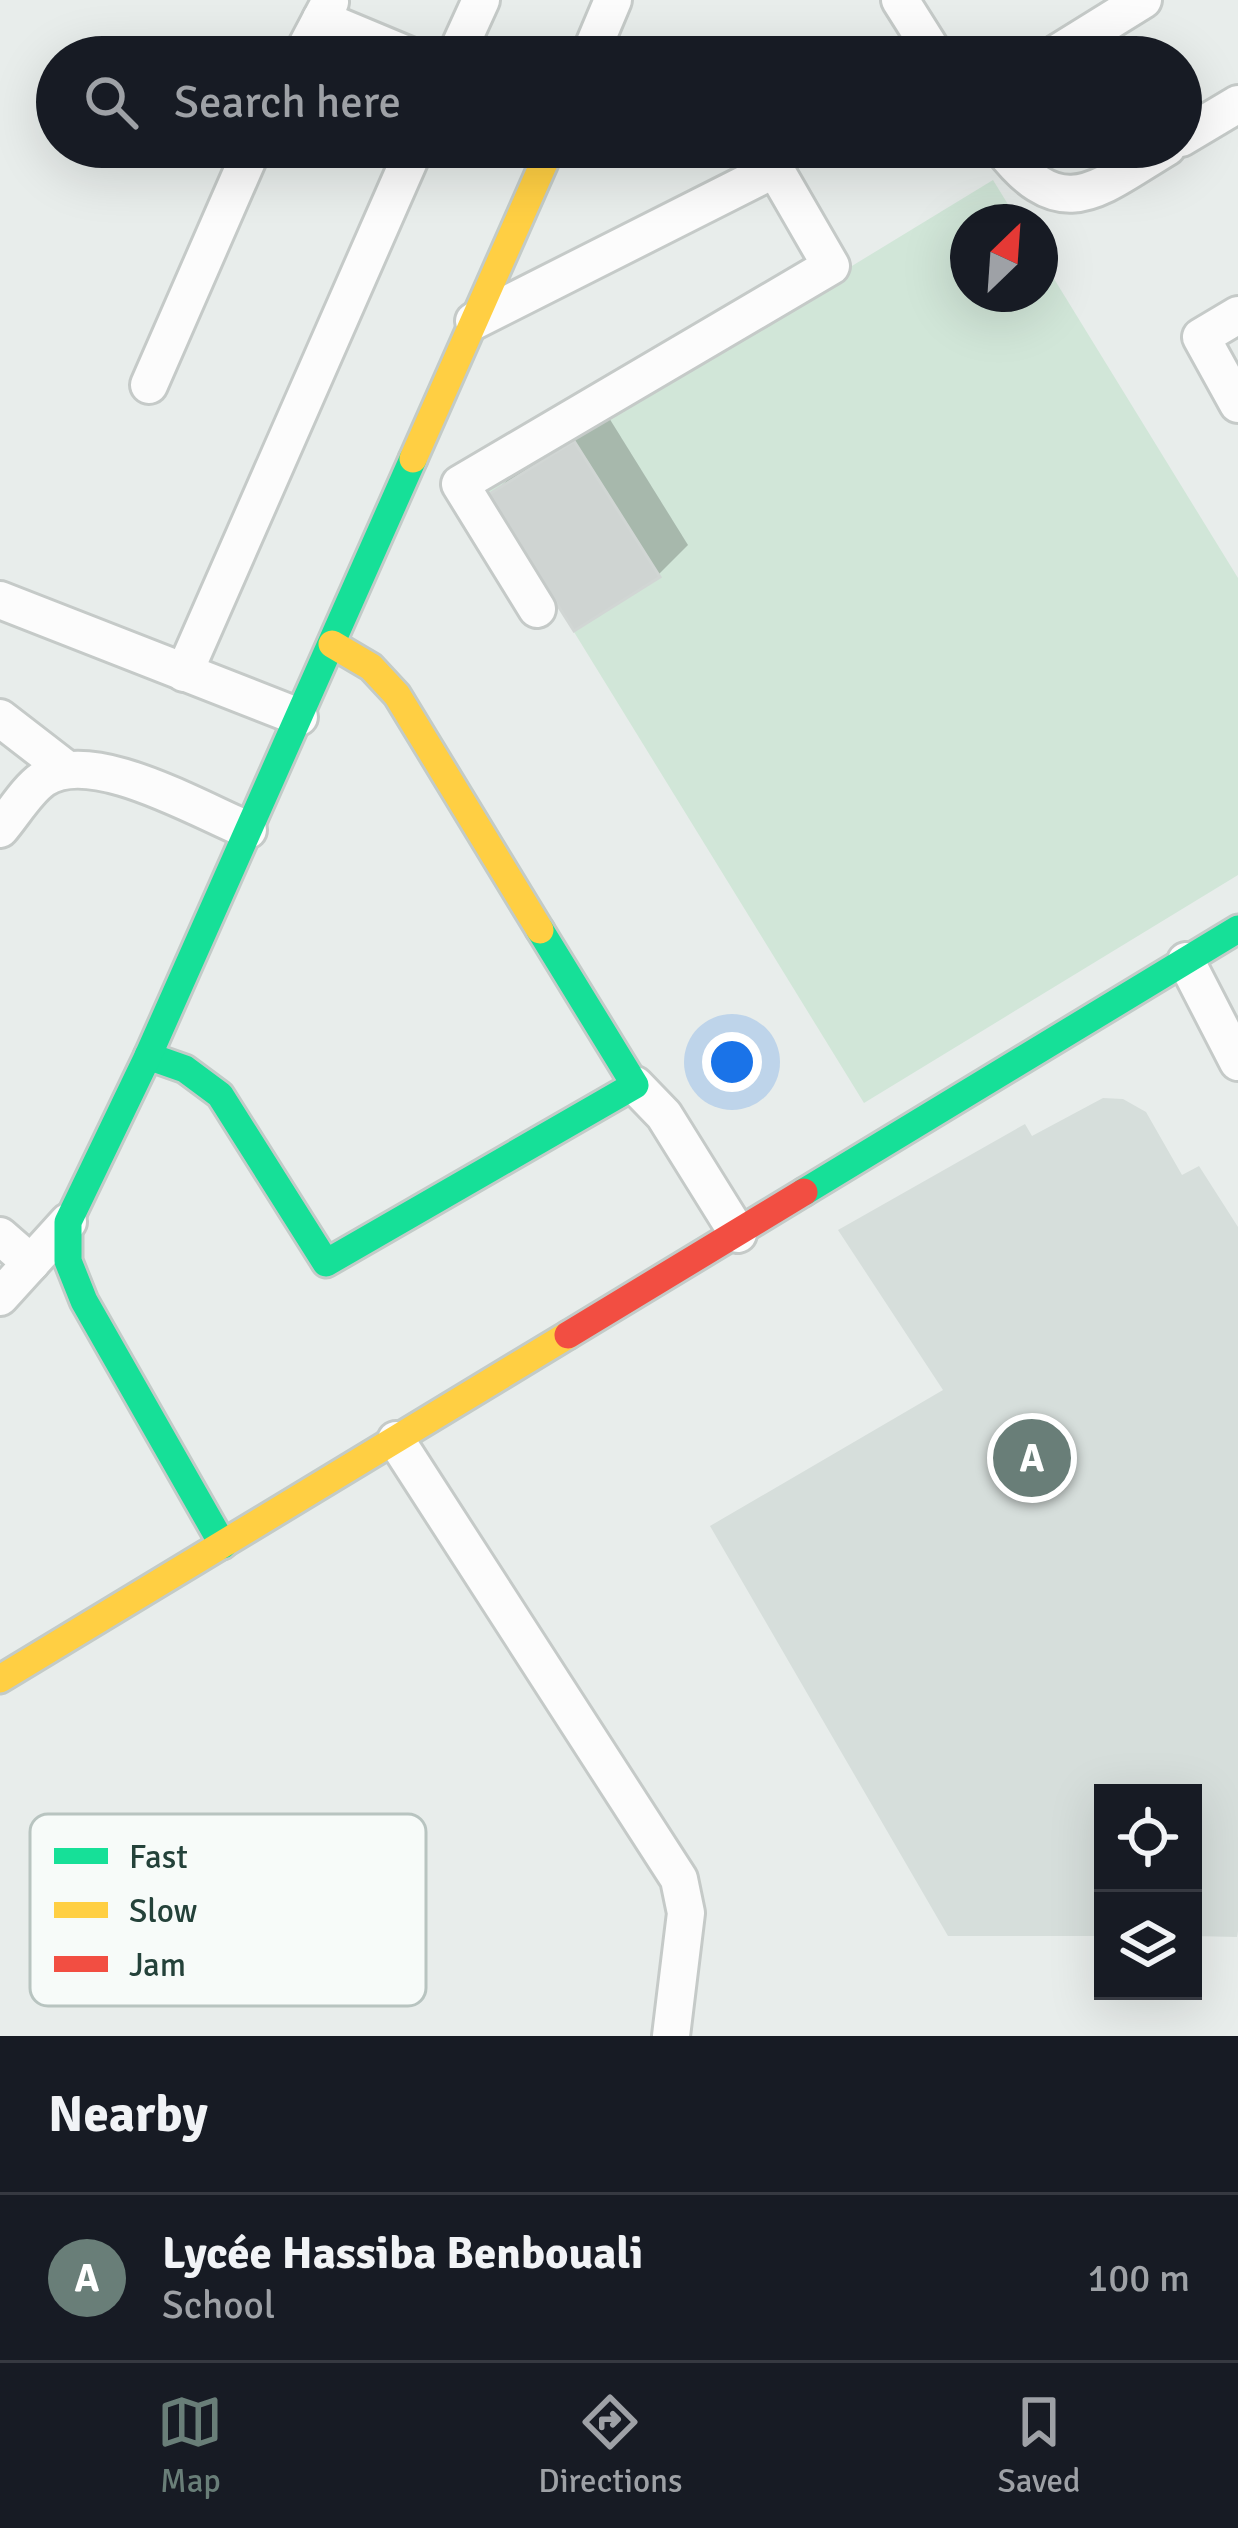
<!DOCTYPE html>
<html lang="en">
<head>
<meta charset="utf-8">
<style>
	:root { --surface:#171b24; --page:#242831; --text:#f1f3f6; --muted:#9ea1a6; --line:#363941; --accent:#697e78 }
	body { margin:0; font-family:Signika,sans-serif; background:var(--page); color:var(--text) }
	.controls { position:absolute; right:36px; bottom:36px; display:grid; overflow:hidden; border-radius:0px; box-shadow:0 12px 48px #0002 }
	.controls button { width:108px; height:108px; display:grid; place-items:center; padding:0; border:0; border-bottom:3px solid var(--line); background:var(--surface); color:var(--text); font:60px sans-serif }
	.compass { position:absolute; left:950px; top:204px; width:108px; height:108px; border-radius:50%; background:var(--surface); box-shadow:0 12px 48px #0002; rotate:25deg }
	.you { position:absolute; left:732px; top:1062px; width:42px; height:42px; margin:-30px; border:9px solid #fff; border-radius:50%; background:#1a73e8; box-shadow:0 0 0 18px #1a73e833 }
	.badge { display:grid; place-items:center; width:78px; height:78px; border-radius:50%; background:var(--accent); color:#fff; font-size:39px; font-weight:700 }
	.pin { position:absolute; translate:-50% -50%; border:6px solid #fff; box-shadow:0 3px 12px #0006 }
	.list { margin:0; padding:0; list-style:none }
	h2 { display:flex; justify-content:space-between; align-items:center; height:156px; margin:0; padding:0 48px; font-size:51px }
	h2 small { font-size:39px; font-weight:400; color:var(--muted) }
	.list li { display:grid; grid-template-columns:78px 1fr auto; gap:36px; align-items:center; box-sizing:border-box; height:168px; padding:0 48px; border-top:3px solid var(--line) }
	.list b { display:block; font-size:45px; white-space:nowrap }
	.list p { margin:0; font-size:39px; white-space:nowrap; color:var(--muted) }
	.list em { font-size:39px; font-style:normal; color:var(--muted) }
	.icon { flex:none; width:66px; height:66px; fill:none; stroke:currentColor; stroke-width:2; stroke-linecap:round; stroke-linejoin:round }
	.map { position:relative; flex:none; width:1238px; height:2036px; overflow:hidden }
	.search { position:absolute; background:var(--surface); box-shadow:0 12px 48px #0002; left:36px; right:36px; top:36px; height:132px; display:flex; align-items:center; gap:30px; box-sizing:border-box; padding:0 42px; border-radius:66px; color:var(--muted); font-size:45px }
	.sheet { height:324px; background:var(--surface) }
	nav { display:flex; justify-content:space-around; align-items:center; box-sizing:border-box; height:168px; border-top:3px solid var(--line); background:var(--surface); font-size:33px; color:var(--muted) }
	nav a { display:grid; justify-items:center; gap:6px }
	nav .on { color:var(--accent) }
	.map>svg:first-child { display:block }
	.built { fill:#d6dedb }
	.green { fill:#d1e6d8 }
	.shadow { fill:#0003 }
	.building { fill:#cfd4d2; stroke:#d1d6d4; stroke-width:3 }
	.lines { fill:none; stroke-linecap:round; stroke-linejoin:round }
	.street-casing { stroke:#c5cac8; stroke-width:42 }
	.fast-casing { stroke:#c3cbc8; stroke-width:33 }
	.slow-casing { stroke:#c3cbc8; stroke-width:33 }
	.jam-casing { stroke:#c3cbc8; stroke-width:33 }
	.street { stroke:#fcfcfc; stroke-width:36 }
	.fast { stroke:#16e098; stroke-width:27 }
	.slow { stroke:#ffcf43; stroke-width:27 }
	.jam { stroke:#f24e42; stroke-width:27 }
	.key { fill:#f7fbf9; stroke:#b8c4c0; stroke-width:3 }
	.key-label { font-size:33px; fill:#24423a }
</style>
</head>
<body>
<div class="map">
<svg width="1238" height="2036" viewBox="0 0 1238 2036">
	<rect width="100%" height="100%" fill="#e8edeb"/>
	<!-- built -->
	<path class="built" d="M1103 1098 1123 1099 1146 1112 1182 1175 1199 1166 1238 1227V1931L1237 1937 1193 1936V1793H1103V1936H948L710 1526 943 1390 838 1230 1025 1124 1032 1136Z"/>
	<!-- green -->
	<path class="green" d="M993 180 1019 222H968V294H1040V256L1238 578V875L864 1103 486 489Z"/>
	<!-- shadow -->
	<path class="shadow" d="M606 413 688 545 658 575 492 495 523 465Z"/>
	<!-- building -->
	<path class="building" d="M574 441 660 577 574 631 488 495Z"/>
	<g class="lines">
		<!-- street casing -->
		<g class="street-casing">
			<g id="street">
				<path d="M900 0 936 57"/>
				<path d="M321 19 412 57"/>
				<path d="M301 57 330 2"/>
				<path d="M455 57 481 0"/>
				<path d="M589 57 613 0"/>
				<path d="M1051 57 1143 0"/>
				<path d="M1181 138 1238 104"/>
				<path d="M1001 147C1062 227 1097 189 1167 147"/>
				<path d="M1238 315 1201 337 1238 404"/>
				<path d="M474 321 775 169 831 266 460 484 537 609"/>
				<path d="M149 385 253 147"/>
				<path d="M0 600 299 717"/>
				<path d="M184 673 415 147"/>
				<path d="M0 718 66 769"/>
				<path d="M0 829C13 814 27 790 43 779 91 746 199 810 248 830"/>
				<path d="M1186 961 1238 1062"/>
				<path d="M635 1085 664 1115 738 1234"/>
				<path d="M0 1236 31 1263"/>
				<path d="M0 1297 68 1222"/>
				<path d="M396 1440 679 1879 686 1913 671 2036"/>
			</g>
		</g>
		<!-- fast casing -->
		<g class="fast-casing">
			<g id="fast">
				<path d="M148 1056 185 1069 220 1095 326 1263 635 1085 540 930"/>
				<path d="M804 1192 1238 929"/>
				<path d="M223 1545 84 1301 68 1261V1222L148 1056 413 459"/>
			</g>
		</g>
		<!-- slow casing -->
		<g class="slow-casing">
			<g id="slow">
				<path d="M413 459 551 147"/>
				<path d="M332 644 371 667 397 695 540 930"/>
				<path d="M0 1679 568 1335"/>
			</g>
		</g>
		<!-- jam casing -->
		<g class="jam-casing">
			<path id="jam" d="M568 1335 804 1192"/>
		</g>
		<!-- street -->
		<use href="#street" class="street"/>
		<!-- fast -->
		<use href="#fast" class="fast"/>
		<!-- slow -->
		<use href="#slow" class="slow"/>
		<!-- jam -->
		<use href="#jam" class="jam"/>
	</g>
	<!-- legend -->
	<rect x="30" y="1814" width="396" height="192" rx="18" class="key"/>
	<rect x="54" y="1848" width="54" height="16" fill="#16e098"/>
	<rect x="54" y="1902" width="54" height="16" fill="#ffcf43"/>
	<rect x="54" y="1956" width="54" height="16" fill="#f24e42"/>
	<g class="key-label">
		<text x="129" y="1868">Fast</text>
		<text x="129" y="1922">Slow</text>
		<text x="129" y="1976">Jam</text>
	</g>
</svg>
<div class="controls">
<button><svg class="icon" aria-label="locate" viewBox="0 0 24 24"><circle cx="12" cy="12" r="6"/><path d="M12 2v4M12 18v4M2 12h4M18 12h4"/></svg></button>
<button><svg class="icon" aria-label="layers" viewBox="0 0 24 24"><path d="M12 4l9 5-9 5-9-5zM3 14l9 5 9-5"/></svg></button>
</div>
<svg class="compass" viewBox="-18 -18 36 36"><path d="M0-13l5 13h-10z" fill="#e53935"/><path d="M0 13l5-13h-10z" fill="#9ea1a6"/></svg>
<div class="you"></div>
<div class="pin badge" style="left:1032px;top:1458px">A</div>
<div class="search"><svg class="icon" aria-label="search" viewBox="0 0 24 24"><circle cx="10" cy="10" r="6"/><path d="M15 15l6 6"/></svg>Search here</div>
</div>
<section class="sheet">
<h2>Nearby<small></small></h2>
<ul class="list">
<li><span class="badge">A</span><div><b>Lycée Hassiba Benbouali</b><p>School</p></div><em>100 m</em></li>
</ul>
</section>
<nav>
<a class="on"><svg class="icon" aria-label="map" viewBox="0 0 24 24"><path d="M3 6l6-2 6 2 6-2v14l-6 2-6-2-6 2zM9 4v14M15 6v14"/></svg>Map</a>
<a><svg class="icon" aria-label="directions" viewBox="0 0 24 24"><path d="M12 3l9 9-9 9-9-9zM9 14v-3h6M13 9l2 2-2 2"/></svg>Directions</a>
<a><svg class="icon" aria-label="saved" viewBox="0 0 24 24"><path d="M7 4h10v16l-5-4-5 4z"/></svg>Saved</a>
</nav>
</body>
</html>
